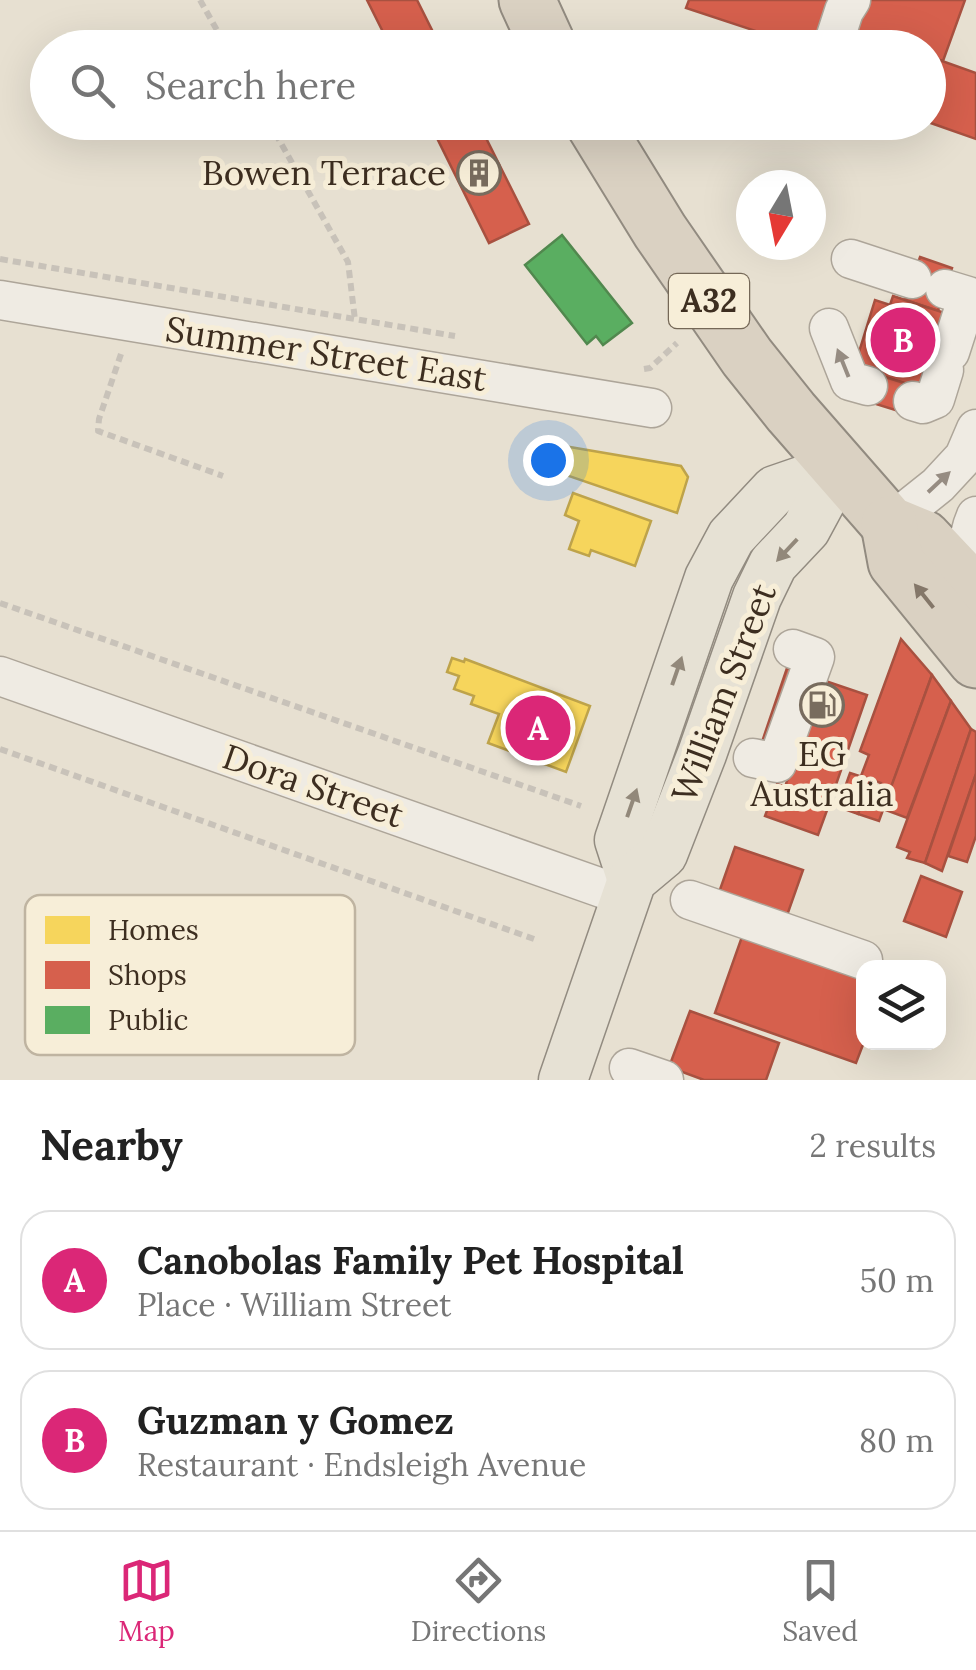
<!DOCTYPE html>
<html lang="en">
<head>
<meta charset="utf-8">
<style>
	:root { --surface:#fff; --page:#f2f2f2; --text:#222; --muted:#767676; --line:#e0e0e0; --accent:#db2777 }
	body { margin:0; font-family:Lora,serif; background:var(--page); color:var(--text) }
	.controls { position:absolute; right:30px; bottom:30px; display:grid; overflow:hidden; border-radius:20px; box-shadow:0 10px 40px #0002 }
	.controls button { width:90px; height:90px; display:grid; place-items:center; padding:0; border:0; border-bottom:2px solid var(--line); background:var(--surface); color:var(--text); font:50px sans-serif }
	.compass { position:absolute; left:736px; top:170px; width:90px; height:90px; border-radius:50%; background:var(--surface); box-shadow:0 10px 40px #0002; rotate:190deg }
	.you { position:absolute; left:548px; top:460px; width:35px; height:35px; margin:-25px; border:8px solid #fff; border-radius:50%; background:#1a73e8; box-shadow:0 0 0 15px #1a73e833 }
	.badge { display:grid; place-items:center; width:65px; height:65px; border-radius:50%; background:var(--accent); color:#fff; font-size:32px; font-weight:700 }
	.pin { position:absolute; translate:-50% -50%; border:5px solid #fff; box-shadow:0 2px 10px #0006 }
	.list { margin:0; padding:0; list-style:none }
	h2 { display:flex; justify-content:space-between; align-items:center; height:130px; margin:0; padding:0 40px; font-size:42px }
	h2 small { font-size:32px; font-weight:400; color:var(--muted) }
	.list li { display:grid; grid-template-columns:65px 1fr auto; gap:30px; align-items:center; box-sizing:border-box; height:140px; margin:0 20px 20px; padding:0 20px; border:2px solid var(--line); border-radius:30px }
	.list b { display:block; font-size:38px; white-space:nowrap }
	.list p { margin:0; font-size:32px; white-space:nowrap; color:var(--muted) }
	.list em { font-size:32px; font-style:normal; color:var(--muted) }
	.icon { flex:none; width:55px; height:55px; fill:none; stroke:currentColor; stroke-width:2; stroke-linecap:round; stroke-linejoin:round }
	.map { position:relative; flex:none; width:976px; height:1080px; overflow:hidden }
	.search { position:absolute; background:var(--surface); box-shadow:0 10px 40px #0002; left:30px; right:30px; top:30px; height:110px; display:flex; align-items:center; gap:25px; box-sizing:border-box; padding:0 35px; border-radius:55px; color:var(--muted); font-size:38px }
	.sheet { height:450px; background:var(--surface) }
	nav { display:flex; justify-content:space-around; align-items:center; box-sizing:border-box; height:140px; border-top:2px solid var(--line); background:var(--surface); font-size:28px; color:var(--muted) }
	nav a { display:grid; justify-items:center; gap:5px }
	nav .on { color:var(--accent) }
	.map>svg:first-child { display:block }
	.homes { fill:#f6d55c; stroke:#bea34a; stroke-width:2.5 }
	.shops { fill:#d6604d; stroke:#a85140; stroke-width:2.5 }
	.public { fill:#5aae61; stroke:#51884e; stroke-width:2.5 }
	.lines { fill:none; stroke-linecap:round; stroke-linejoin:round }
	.minor-casing { stroke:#ada599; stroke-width:41 }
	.major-casing { stroke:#928b80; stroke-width:51 }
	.highway-casing { stroke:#928b80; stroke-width:59 }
	.path { stroke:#c8c2b9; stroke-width:6; stroke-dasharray:8 5; stroke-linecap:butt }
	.minor { stroke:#efebe3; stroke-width:38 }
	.major { stroke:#e6e1d4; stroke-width:48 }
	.highway { stroke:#dad1c2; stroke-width:55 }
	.oneway { fill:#968c82 }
	.oneway2 { fill:#92887a }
	.oneway3 { fill:#847769 }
	.labels { text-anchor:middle; stroke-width:10; stroke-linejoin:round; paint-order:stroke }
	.shield { fill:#f7eed8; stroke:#756857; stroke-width:2.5 }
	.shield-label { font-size:32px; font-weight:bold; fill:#3d2e20 }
	.poi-label { font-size:35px; fill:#3d2e20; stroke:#f7eed8; text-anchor:end }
	.street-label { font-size:35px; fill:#3d2e20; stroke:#f7eed8 }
	.key { fill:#f7eed8; stroke:#bfb4a1; stroke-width:2.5 }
	.key-label { font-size:28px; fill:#3d2e20 }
</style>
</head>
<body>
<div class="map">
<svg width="976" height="1080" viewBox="0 0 976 1080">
	<rect width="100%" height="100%" fill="#e7e0d1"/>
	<!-- homes -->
	<g class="homes">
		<path d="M564 446 681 466 688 477 677 513 560 473Z"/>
		<path d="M573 493 651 521 635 566 591 550 589 556 569 549 579 521 565 515Z"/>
		<path d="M452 658 464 662 465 659 590 706 566 772 488 743 499 714 471 704 474 696 454 689 459 676 447 672Z"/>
	</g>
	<!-- shops -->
	<g class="shops">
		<path d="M367 0H417L441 48H391Z"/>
		<path d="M689 0H829L813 48H807L686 8Z"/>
		<path d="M865 0H965L943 61 928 56V48H904L855 31Z"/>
		<path d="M855 31 904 48H849Z"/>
		<path d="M928 56 976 73V139L928 122Z"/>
		<path d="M429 122H478L529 224 489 243Z"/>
		<path d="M920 257 952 268 938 311 905 300Z"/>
		<path d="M893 296 951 315 927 390 869 372 855 365 875 300 890 305Z"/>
		<path d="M872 373 917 387 908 414 863 400Z"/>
		<path d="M901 639 932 675 879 821 858 814 867 787 879 791 881 783 861 776 869 755 860 751Z"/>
		<path d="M787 668 867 695 830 802 785 787 797 751 763 739Z"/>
		<path d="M932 675 951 701 907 818 883 809Z"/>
		<path d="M951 701 971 729 925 863 907 858 910 852 897 847Z"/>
		<path d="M971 729 976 732V774L942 871 925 863Z"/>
		<path d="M850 773 869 779 858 814 838 807Z"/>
		<path d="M976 774V836L967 862 948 856Z"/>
		<path d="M777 784 830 802 818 835 765 816Z"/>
		<path d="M735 847 803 870 784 924 716 901Z"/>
		<path d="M921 876 962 892 946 937 904 921Z"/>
		<path d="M744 931 864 973V1042L856 1063 715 1013Z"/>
		<path d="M690 1011 779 1043 766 1080H704L669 1067Z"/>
	</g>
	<!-- public -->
	<path class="public" d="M562 235 632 323 603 345 596 336 587 344 525 265Z"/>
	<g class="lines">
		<!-- minor casing -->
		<g class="minor-casing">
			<g id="minor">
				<path d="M832 48 844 11 851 0"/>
				<path d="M851 259 912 279"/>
				<path d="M945 289 968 296 950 352"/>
				<path d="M0 300 652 408"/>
				<path d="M829 328 850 381 868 386"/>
				<path d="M913 401 923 404 935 399 944 370"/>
				<path d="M889 524 938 485 964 457 976 429"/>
				<path d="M974 593C966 567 965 541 976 516"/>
				<path d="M0 676 627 897"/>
				<path d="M753 758 777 763 815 657 793 649"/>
				<path d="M690 900 863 960"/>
				<path d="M629 1068 664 1080"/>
			</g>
		</g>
		<!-- major casing -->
		<g class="major-casing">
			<g id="major">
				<path d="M632 880 619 840 709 578 731 537 775 490 839 468"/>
				<path d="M563 1080 632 880 663 854 702 754 757 597 773 564 806 529 839 468"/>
			</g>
		</g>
		<!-- highway casing -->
		<g class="highway-casing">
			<g id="highway">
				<path d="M527 0 549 48"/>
				<path d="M593 122 660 231 747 357 791 412 889 524 923 538 976 594"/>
				<path d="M889 524 896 562 976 660"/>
			</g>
		</g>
		<!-- path -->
		<g class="path">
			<path d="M200 0 227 48"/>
			<path d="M269 122 348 262 355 320"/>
			<path d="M0 259 455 336"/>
			<path d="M121 354 99 419 98 431 223 476"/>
			<path d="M644 369 650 368 677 343"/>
			<path d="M0 603 581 806"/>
			<path d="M0 749 534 939"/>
		</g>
		<!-- minor -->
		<use href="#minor" class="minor"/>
		<!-- major -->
		<use href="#major" class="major"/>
		<!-- highway -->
		<use href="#highway" class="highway"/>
	</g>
	<!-- one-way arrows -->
	<defs><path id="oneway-solid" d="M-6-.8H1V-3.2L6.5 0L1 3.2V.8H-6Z" transform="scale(2.5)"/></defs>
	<g class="oneway">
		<use href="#oneway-solid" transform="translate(843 363) rotate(-112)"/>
		<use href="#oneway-solid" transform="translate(939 482) rotate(-43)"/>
	</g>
	<g class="oneway2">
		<use href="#oneway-solid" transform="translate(787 550) rotate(133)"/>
		<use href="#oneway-solid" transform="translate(677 671) rotate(-71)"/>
		<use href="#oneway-solid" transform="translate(632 803) rotate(-71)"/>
	</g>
	<use class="oneway3" href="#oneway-solid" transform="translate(924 596) rotate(-129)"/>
	<!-- icons -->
	<defs>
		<g id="building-ring" transform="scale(2.25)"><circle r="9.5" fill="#f7eed8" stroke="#786c5e" stroke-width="1.5"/><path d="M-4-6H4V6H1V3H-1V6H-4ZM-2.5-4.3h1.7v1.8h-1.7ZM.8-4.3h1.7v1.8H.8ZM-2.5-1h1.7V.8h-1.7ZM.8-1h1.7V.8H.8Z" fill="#786c5e"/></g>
		<g id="fuel-ring" transform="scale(2.25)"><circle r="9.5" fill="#f7eed8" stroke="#786c5e" stroke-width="1.5"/><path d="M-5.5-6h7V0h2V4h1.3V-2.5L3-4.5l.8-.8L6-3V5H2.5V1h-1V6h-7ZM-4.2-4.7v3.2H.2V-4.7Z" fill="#786c5e"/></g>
	</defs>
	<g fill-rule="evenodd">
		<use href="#building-ring" x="479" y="173"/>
		<use href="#fuel-ring" x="822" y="705"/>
	</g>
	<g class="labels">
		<!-- shield labels -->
		<rect class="shield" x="669" y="274" width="80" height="54" rx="8"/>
		<g class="shield-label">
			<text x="709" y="312">A32</text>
		</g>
		<!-- poi labels -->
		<g class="poi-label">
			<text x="446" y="185">Bowen Terrace</text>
			<text x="822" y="766" text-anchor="middle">EG<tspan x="822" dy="40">Australia</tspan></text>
		</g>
		<!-- street labels -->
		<g class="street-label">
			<text transform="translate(326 354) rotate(9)" y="12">Summer Street East</text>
			<text transform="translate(724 693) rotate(-69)" y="12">William Street</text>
			<text transform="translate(313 786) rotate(19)" y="12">Dora Street</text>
		</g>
	</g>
	<!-- legend -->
	<rect x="25" y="895" width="330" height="160" rx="15" class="key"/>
	<rect x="45" y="916" width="45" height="28" fill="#f6d55c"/>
	<rect x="45" y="961" width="45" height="28" fill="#d6604d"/>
	<rect x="45" y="1006" width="45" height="28" fill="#5aae61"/>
	<g class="key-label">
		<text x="108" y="940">Homes</text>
		<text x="108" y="985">Shops</text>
		<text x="108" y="1030">Public</text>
	</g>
</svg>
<div class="controls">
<button><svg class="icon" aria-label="layers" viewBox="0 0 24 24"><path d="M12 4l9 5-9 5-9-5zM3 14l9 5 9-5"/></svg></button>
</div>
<svg class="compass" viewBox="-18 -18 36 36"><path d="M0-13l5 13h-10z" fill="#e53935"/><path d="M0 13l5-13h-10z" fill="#767676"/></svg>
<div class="you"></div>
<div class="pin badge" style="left:538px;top:728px">A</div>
<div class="pin badge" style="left:903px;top:340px">B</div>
<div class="search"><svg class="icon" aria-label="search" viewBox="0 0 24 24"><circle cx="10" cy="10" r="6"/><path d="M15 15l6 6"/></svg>Search here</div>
</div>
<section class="sheet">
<h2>Nearby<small>2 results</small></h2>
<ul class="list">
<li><span class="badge">A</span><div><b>Canobolas Family Pet Hospital</b><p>Place · William Street</p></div><em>50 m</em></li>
<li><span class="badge">B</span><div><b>Guzman y Gomez</b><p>Restaurant · Endsleigh Avenue</p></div><em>80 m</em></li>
</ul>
</section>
<nav>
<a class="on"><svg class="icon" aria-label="map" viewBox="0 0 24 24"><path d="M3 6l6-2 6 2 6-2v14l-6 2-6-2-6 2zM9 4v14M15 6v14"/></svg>Map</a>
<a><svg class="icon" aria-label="directions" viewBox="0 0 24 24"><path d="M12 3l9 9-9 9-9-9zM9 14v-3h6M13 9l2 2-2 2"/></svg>Directions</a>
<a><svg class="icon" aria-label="saved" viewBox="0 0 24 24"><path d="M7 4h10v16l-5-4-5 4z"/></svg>Saved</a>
</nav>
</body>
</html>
